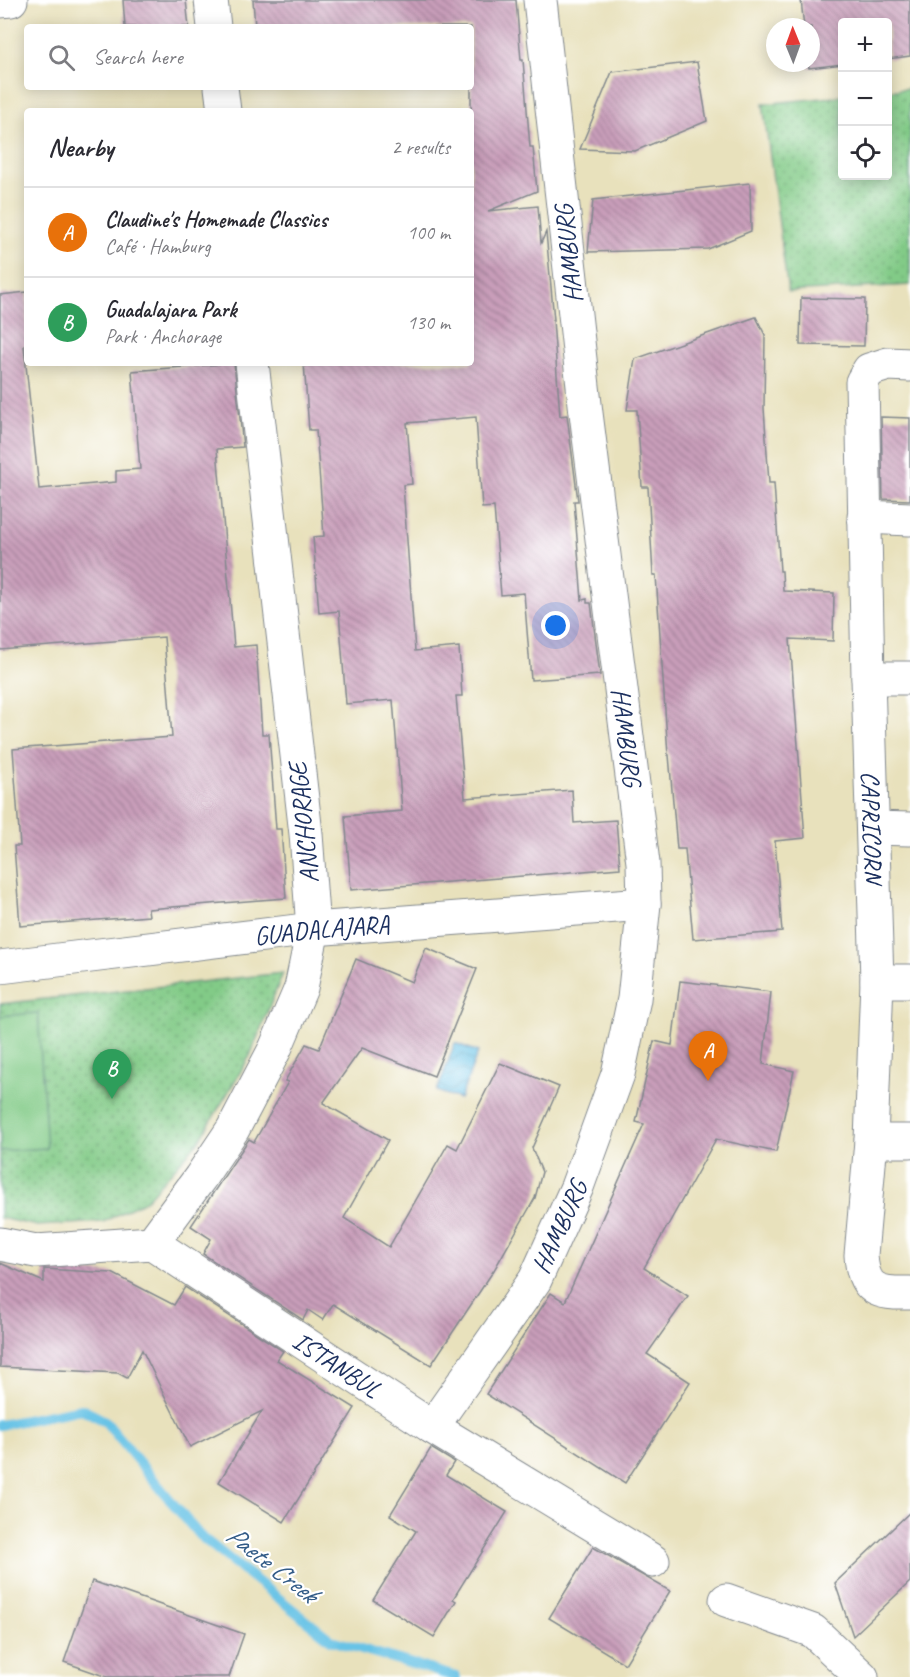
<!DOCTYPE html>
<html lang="en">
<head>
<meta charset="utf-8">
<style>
	:root { --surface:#fff; --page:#f2f2f3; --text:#2b2b33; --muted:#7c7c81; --line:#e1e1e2; --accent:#111827 }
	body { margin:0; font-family:Caveat,sans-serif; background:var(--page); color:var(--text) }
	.controls { position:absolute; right:18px; top:18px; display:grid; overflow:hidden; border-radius:6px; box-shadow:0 3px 15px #0003 }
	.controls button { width:54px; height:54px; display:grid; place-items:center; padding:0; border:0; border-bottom:2px solid var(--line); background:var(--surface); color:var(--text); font:30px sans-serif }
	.compass { position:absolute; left:766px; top:18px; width:54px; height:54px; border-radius:50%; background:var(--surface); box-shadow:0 3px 15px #0003; rotate:359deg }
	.you { position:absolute; left:556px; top:626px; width:21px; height:21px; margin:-15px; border:4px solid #fff; border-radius:50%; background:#1a73e8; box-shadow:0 0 0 9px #1a73e833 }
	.badge { display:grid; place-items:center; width:39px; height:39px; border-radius:50%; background:var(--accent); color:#fff; font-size:20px; font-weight:700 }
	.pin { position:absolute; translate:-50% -50px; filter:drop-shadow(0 2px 3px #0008) }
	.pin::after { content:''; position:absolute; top:32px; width:21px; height:18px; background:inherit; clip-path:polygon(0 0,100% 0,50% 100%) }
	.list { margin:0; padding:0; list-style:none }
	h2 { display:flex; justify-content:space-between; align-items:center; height:78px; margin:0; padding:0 24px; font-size:26px }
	h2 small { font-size:20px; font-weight:400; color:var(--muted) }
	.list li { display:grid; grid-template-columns:39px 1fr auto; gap:18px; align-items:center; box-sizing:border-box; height:90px; padding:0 24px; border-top:2px solid var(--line) }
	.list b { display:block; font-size:22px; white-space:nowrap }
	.list p { margin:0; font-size:20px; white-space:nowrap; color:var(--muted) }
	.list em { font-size:20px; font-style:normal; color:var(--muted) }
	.icon { flex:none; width:33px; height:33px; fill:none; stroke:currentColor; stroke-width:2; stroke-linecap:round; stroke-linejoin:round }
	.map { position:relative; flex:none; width:910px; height:1677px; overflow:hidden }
	.search { position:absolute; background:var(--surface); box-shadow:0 3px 15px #0003; left:24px; top:24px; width:450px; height:66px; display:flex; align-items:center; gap:15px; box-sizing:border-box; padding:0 21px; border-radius:6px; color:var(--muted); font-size:22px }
	.panel { position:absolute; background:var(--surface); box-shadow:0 3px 15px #0003; left:24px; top:108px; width:450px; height:258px; border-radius:6px }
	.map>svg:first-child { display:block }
	.grass { fill:url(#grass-dots); stroke:#4e7d72; stroke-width:1.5 }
	.pitch { fill:#82cb87; stroke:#4e7d72; stroke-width:1.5 }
	.water { fill:url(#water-waves); stroke:#4279a2; stroke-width:1.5 }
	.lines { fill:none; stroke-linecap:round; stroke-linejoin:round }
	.stream { stroke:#68c3e6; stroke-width:10 }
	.building { fill:url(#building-back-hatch) }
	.street-casing { stroke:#82888d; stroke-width:35 }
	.street { stroke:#fff; stroke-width:33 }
	.labels { text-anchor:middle; stroke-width:4.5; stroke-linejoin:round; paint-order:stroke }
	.street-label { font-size:26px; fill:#1b2f5e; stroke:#fff }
	.water-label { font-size:27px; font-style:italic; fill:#325b87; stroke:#fff }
</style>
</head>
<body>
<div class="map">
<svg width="910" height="1677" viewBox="0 0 910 1677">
	<defs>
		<pattern id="grass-dots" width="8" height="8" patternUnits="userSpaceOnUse" patternTransform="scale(1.5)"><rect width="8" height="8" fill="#82cb87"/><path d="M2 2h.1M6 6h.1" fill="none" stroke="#6aa572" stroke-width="1.8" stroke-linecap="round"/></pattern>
		<pattern id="water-waves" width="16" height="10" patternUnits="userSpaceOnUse" patternTransform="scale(1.5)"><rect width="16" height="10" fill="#68c3e6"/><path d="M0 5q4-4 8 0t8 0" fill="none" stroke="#559fbe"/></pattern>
		<pattern id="building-back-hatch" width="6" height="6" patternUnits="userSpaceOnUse" patternTransform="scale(1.5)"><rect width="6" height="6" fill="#c99eba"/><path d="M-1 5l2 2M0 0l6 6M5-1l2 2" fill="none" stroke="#a2819a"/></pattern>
	</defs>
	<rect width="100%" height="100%" fill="#fff"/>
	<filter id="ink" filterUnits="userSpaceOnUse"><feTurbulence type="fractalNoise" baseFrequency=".0167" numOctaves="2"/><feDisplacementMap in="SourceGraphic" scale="12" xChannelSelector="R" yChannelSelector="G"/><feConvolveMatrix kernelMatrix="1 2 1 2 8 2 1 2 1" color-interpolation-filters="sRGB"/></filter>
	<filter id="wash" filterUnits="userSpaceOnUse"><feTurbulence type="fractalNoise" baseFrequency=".008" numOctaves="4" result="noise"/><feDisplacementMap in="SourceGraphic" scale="24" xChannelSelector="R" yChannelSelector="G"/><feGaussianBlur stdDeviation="1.35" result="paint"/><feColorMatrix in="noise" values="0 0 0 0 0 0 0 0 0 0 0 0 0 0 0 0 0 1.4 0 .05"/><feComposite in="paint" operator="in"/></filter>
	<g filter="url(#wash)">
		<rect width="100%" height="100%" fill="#e8e1bc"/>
		<!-- grass -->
		<g class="grass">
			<path d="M910 88V285L788 292 763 104 842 96V176H888V91Z"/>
			<path d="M283 973 250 1056 199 1141 145 1201 103 1222 37 1226 0 1218V1004Z"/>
		</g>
		<!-- pitch -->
		<path class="pitch" d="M38 1013 47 1148 0 1151V1016Z"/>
		<!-- water -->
		<path class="water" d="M455 1043 478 1052 460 1099 437 1091Z"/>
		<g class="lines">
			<!-- stream -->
			<path class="stream" d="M0 1425 82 1409 105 1421 199 1535 331 1640 456 1677"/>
		</g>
		<g id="blocks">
			<!-- building -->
			<g class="building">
				<path d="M123 0H186L189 27H125Z"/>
				<path d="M253 0H516L521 60H523L530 147H533L537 191 488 211 538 206 541 243 546 232 554 320H553L560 416 567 415 578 501H574L582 600 587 599V603H591L600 675 531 680 524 593 501 595 494 507 482 508 476 417 407 423 412 484 403 485 415 651 459 647 462 696H456L465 798 572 790 574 823 616 820 620 868 351 890 345 816 402 811 393 700 346 704 339 611 319 613 313 537 324 536 316 430H309L304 363H471V27H255Z"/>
				<path d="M801 0H910V56L888 59V22H843V64L809 68 808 63H811V27H804Z"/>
				<path d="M697 62 707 121 635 151 580 149 612 72Z"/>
				<path d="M750 183 751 231 708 249 588 252 593 200Z"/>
				<path d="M27 292V345L24 346 39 489 116 482V471L140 469 132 371 234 363 243 447 217 449 234 647 256 645 262 734H269L276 829H281L286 898 148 909 149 916 20 926 14 846H20L13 749 172 737 164 637 0 650V295Z"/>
				<path d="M801 298 865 299 864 346 800 345Z"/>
				<path d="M756 317 765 335 764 408 769 483H774L780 571H782L783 591 834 593 833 641 790 639 805 838 775 841 782 932 693 939 685 849H677L669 755H668L656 575H653L648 487H642L637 410H627L635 359Z"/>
				<path d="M881 417 910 418V500L883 499Z"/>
				<path d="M426 948 477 969 434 1076 362 1048 323 1103 388 1140 344 1218 389 1247 448 1144 457 1149 500 1063 559 1087 532 1148 542 1172 535 1198 494 1270 431 1365 333 1304 323 1320 308 1310 303 1320 203 1254 211 1239 191 1226 249 1139 254 1142 288 1082 285 1081 306 1044 319 1049 356 959 412 982Z"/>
				<path d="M680 981 771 992 763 1064 794 1071 776 1152 716 1139 644 1268 688 1296 647 1354 690 1382 625 1483 486 1394 551 1293 565 1302 644 1124 636 1122 654 1041 672 1045Z"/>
				<path d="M0 1263 44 1282V1269L112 1273 174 1305 185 1287 283 1351 277 1360 355 1408 284 1522 219 1482 262 1411 190 1447 142 1350 127 1378 118 1373 0 1367Z"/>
				<path d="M431 1448 454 1462 446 1475 507 1512 453 1599 456 1601 434 1637 373 1600 416 1531 390 1515Z"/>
				<path d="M910 1512V1582L853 1636 835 1583Z"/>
				<path d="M593 1547 670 1591 625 1664 549 1618Z"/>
				<path d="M92 1581 244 1634 229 1677H107L64 1662Z"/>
			</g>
		</g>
	</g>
	<g filter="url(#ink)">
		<use href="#blocks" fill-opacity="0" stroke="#82888d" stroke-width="1.5"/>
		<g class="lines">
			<!-- street casing -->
			<g class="street-casing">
				<g id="street">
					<path d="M211 0 214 27"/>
					<path d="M0 1 11 0"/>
					<path d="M221 87 224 111"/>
					<path id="s1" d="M910 365 888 364 869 370 862 382 868 678 877 981 871 1141 861 1255C863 1290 877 1294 910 1293"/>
					<path d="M864 517 910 519"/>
					<path d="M868 678H910"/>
					<path d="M873 828 910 829"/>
					<path id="s2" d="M0 967 313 929 644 904"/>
					<path d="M877 981H910"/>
					<path d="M871 1141H910"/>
					<path d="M152 1243 200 1178 233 1129 275 1049 301 988 313 929 306 834 252 363"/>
					<path id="s3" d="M0 1244 36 1251 152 1243 432 1427 653 1561"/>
					<path id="s4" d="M432 1427 535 1280 577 1187 618 1074 634 999 644 904 643 863 586 413 540 0"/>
					<path d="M726 1600 813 1631 862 1677"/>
				</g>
			</g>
			<!-- street -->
			<use href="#street" class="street"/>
		</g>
	</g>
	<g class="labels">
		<!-- street labels -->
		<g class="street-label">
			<text transform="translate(568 254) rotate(-96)" y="9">HAMBURG</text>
			<text transform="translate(627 737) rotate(83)" y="9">HAMBURG</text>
			<text transform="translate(303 823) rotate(-96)" y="9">ANCHORAGE</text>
			<text dy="9" stroke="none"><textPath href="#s1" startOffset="501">CAPRICORN</textPath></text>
			<text dy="9" stroke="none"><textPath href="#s2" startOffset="324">GUADALAJARA</textPath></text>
			<text dy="9" stroke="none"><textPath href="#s4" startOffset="238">HAMBURG</textPath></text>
			<text dy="9" stroke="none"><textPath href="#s3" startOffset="374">ISTANBUL</textPath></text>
		</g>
		<!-- water labels -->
		<g class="water-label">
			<text transform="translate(272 1564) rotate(38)" y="9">Paete Creek</text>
		</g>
	</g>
</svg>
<div class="controls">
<button>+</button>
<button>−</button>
<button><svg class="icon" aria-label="locate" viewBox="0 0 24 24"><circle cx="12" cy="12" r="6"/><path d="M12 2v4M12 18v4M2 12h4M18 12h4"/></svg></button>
</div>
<svg class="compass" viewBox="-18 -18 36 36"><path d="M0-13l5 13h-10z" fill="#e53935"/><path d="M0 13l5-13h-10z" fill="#7c7c81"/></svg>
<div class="you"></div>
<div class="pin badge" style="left:708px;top:1081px;background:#e8710a">A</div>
<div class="pin badge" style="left:112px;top:1099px;background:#2e9e5b">B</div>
<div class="search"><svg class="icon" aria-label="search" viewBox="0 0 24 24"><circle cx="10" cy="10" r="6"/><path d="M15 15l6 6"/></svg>Search here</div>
<section class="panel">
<h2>Nearby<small>2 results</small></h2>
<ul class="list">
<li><span class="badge" style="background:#e8710a">A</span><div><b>Claudine's Homemade Classics</b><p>Café · Hamburg</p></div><em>100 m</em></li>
<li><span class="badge" style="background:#2e9e5b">B</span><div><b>Guadalajara Park</b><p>Park · Anchorage</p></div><em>130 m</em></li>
</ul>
</section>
</div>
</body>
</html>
